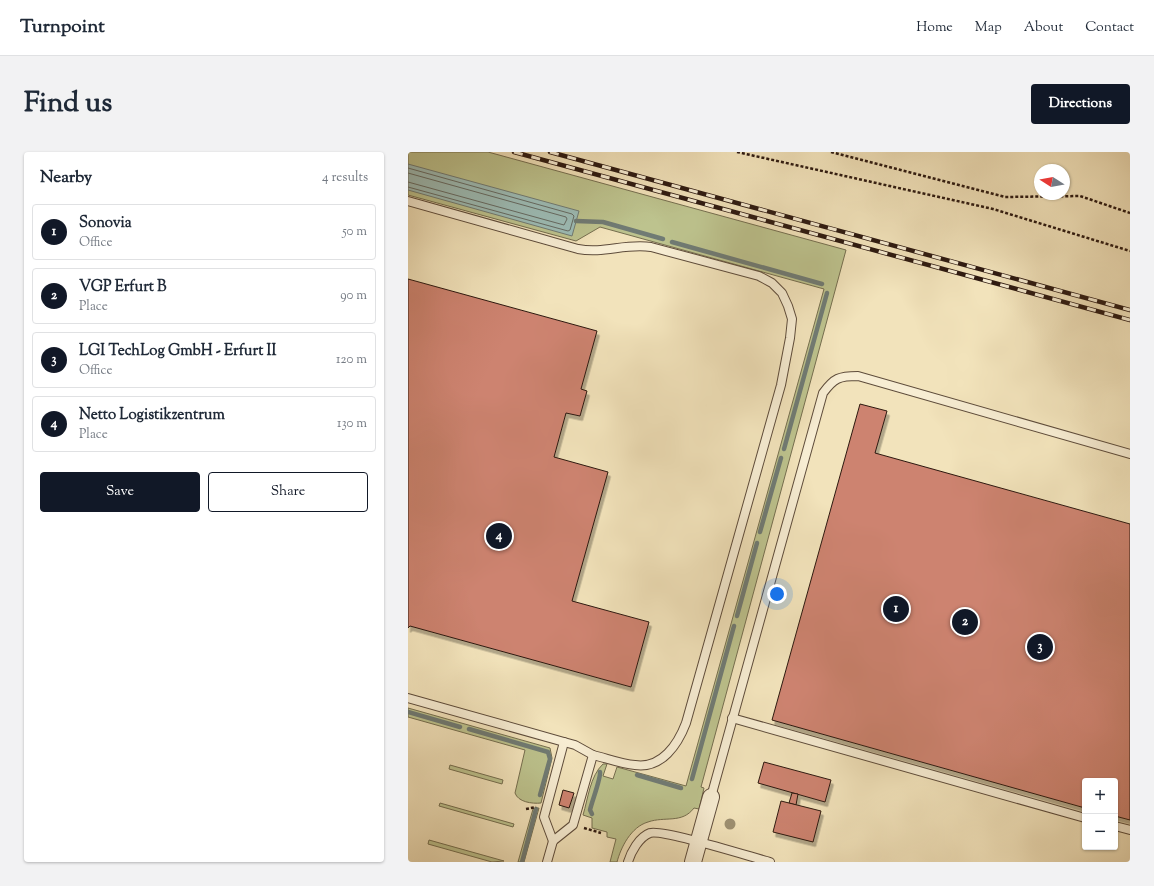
<!DOCTYPE html>
<html lang="en">
<head>
<meta charset="utf-8">
<style>
	:root { --surface:#fff; --page:#f2f2f3; --text:#1f2937; --muted:#747a83; --line:#e0e1e3; --accent:#111827 }
	body { margin:0; font-family:"Sorts Mill Goudy",serif; background:var(--page); color:var(--text) }
	.controls { position:absolute; right:12px; bottom:12px; display:grid; overflow:hidden; border-radius:4px; box-shadow:0 1px 3px #0004 }
	.controls button { width:36px; height:36px; display:grid; place-items:center; padding:0; border:0; border-bottom:1px solid var(--line); background:var(--surface); color:var(--text); font:20px sans-serif }
	.compass { position:absolute; left:626px; top:12px; width:36px; height:36px; border-radius:50%; background:var(--surface); box-shadow:0 1px 3px #0004; rotate:281deg }
	.you { position:absolute; left:369px; top:442px; width:14px; height:14px; margin:-10px; border:3px solid #fff; border-radius:50%; background:#1a73e8; box-shadow:0 0 0 6px #1a73e833 }
	.badge { display:grid; place-items:center; width:26px; height:26px; border-radius:50%; background:var(--accent); color:#fff; font-size:13px; font-weight:700 }
	.pin { position:absolute; translate:-50% -50%; border:2px solid #fff; box-shadow:0 1px 4px #0006 }
	.list { margin:0; padding:0; list-style:none }
	h2 { display:flex; justify-content:space-between; align-items:center; height:52px; margin:0; padding:0 16px; font-size:17px }
	h2 small { font-size:13px; font-weight:400; color:var(--muted) }
	.list li { display:grid; grid-template-columns:26px 1fr auto; gap:12px; align-items:center; box-sizing:border-box; height:56px; margin:0 8px 8px; padding:0 8px; border:1px solid var(--line); border-radius:4px }
	.list b { display:block; font-size:15px; white-space:nowrap }
	.list p { margin:0; font-size:13px; white-space:nowrap; color:var(--muted) }
	.list em { font-size:13px; font-style:normal; color:var(--muted) }
	.actions { display:flex; gap:8px; padding:12px 16px }
	.actions a { flex:1; padding:9px 0; border:1px solid var(--accent); border-radius:4px; text-align:center; font-size:14px; color:var(--accent) }
	.actions .main { background:var(--accent); color:#fff }
	.map { position:relative; flex:none; width:722px; height:710px; overflow:hidden; border-radius:4px }
	header { display:flex; align-items:center; gap:24px; box-sizing:border-box; height:56px; padding:0 20px; background:var(--surface); border-bottom:1px solid var(--line) }
	header strong { font-size:19px }
	nav { display:flex; gap:22px; margin-inline-start:auto; font-size:14px }
	.intro { display:flex; align-items:center; justify-content:space-between; box-sizing:border-box; height:96px; padding:0 24px }
	h1 { margin:0; font-size:28px }
	.button { padding:10px 18px; border-radius:4px; background:var(--accent); color:#fff; font-size:14px; font-weight:700 }
	main { display:flex; gap:24px; padding:0 24px }
	aside { flex:1; background:var(--surface); border-radius:4px; box-shadow:0 1px 3px #0004 }
	.map>svg:first-child { display:block }
	.green { fill:#bdc38e; stroke:#756e4f }
	.water { fill:#9dbdb7; stroke:#707b74 }
	.lines { fill:none; stroke-linecap:round; stroke-linejoin:round }
	.shore { stroke:#656b64; stroke-width:1 }
	.stream { stroke:#707b74; stroke-width:4.5 }
	.building { fill:#cd8370; stroke:#2d1910; filter:url(#shadow) }
	.lane-casing { stroke:#5e4c3b; stroke-width:10 }
	.street-casing { stroke:#5e4c3b; stroke-width:18 }
	.path { stroke:#2d1910; stroke-width:2.5; stroke-dasharray:3 2; stroke-linecap:butt }
	.lane { stroke:#f7edd3; stroke-width:8 }
	.street { stroke:#f7edd3; stroke-width:16 }
	.rail-casing { stroke:#2d1910; stroke-width:4.5 }
	.rail { stroke:#f7edd3; stroke-width:3; stroke-dasharray:9; stroke-linecap:butt }
	.tree { fill:#9d9072 }
</style>
</head>
<body>
<header>
<strong>Turnpoint</strong>
<nav><a>Home</a><a>Map</a><a>About</a><a>Contact</a></nav>
</header>
<div class="intro"><h1>Find us</h1><a class="button">Directions</a></div>
<main>
<aside>
<h2>Nearby<small>4 results</small></h2>
<ul class="list">
<li><span class="badge">1</span><div><b>Sonovia</b><p>Office</p></div><em>50 m</em></li>
<li><span class="badge">2</span><div><b>VGP Erfurt B</b><p>Place</p></div><em>90 m</em></li>
<li><span class="badge">3</span><div><b>LGI TechLog GmbH - Erfurt II</b><p>Office</p></div><em>120 m</em></li>
<li><span class="badge">4</span><div><b>Netto Logistikzentrum</b><p>Place</p></div><em>130 m</em></li>
</ul>
<div class="actions"><a class="main">Save</a><a>Share</a></div>
</aside>
<div class="map">
<svg width="722" height="710" viewBox="0 0 722 710">
	<defs>
		<filter id="shadow"><feDropShadow dx="2.5" dy="4.5" stdDeviation="0" flood-color="#0004"/></filter>
	</defs>
	<rect width="100%" height="100%" fill="#f2e3bb"/>
	<filter id="stains"><feTurbulence type="fractalNoise" baseFrequency=".005" numOctaves="4"/><feColorMatrix values="0 0 0 0 .2 0 0 0 0 .09 0 0 0 0 .02 0 0 0 .5 -.17"/></filter>
	<radialGradient id="worn" r=".72"><stop offset=".6" stop-color="#630" stop-opacity="0"/><stop offset="1" stop-color="#630" stop-opacity=".3"/></radialGradient>
	<!-- green -->
	<g class="green">
		<path d="M0 0H80L438 98 293 635 296 636 291 657 286 656C274 672 257 664 240 670 223 675 213 695 209 710H202L208 687 199 685V680L184 676V666L175 663C180 647 182 624 195 612H199L195 624 205 627 209 615 278 634 416 137 192 75 168 89 0 43Z"/>
		<path d="M0 556 142 596 144 606 133 651C124 652 110 650 107 641L117 598 0 565Z"/>
		<path d="M42 613 95 628 94 632 41 617Z"/>
		<path d="M32 651 106 672 105 675 31 654Z"/>
		<path d="M131 656 116 710H110L125 657Z"/>
		<path d="M21 688 96 709 84 710 20 692Z"/>
	</g>
	<!-- water -->
	<path class="water" d="M0 12 171 59 164 84 0 38Z"/>
	<g class="lines">
		<!-- shore -->
		<g class="shore">
			<path d="M0 16 164 62 166 64 162 78 160 79 0 35"/>
			<path d="M0 21 158 65 159 67 156 73 0 30"/>
		</g>
		<!-- stream -->
		<g class="stream">
			<path d="M168 69 195 70 255 87"/>
			<path d="M264 90 414 132"/>
			<path d="M376 297 419 141"/>
			<path d="M352 380 373 306"/>
			<path d="M329 464 349 391"/>
			<path d="M0 560 52 575"/>
			<path d="M61 577 140 600 142 607 132 643"/>
			<path d="M229 623 273 636"/>
			<path d="M284 627 326 474"/>
			<path d="M184 662 182 658C184 649 193 626 192 620"/>
			<path d="M114 710 128 657"/>
		</g>
	</g>
	<!-- building -->
	<g class="building">
		<path d="M0 127 189 179 173 237 179 239 172 264 158 261 146 305 200 320 164 449 241 470 223 535 2 474 0 476Z"/>
		<path d="M452 252 479 259 467 301 722 372V668L707 664V629H677V656L364 568Z"/>
		<path d="M356 610 423 628 417 650 350 631Z"/>
		<path d="M155 638 166 641 161 656 151 653Z"/>
		<path d="M384 641 390 642 388 653 381 651Z"/>
		<path d="M373 649 413 659 405 690 365 680Z"/>
	</g>
	<g class="lines">
		<!-- lane casing -->
		<g class="lane-casing">
			<g id="lane">
				<path d="M0 49 170 97C196 102 217 91 243 95L351 124 364 131 374 141 380 154 384 167 382 186 373 233 278 571C270 592 254 617 227 613 213 612 198 606 185 603L165 673 145 689 139 710"/>
				<path d="M0 546 156 590 136 665 145 689"/>
				<path d="M324 566 677 666"/>
				<path d="M156 590 167 593 185 603"/>
				<path d="M303 645 415 241C426 226 431 224 450 224L722 302"/>
				<path d="M707 674 722 678"/>
				<path d="M220 710C223 700 231 685 242 681 255 677 343 705 362 710"/>
			</g>
		</g>
		<!-- street casing -->
		<g class="street-casing">
			<path id="street" d="M285 710 303 645"/>
		</g>
		<!-- path -->
		<g class="path">
			<path d="M329 0 585 57 722 99"/>
			<path d="M423 0 597 45 672 44 722 61"/>
			<path d="M118 657 128 655"/>
			<path d="M176 676 193 681"/>
		</g>
		<!-- lane -->
		<use href="#lane" class="lane"/>
		<!-- street -->
		<use href="#street" class="street"/>
		<!-- rail casing -->
		<g class="rail-casing">
			<g id="rail">
				<path d="M106 0 722 168"/>
				<path d="M142 0 722 158"/>
			</g>
		</g>
		<!-- rail -->
		<use href="#rail" class="rail"/>
	</g>
	<!-- trees -->
	<circle class="tree" cx="322" cy="672" r="5.5"/>
	<rect width="100%" height="100%" filter="url(#stains)"/>
	<rect width="100%" height="100%" fill="url(#worn)"/>
</svg>
<div class="controls">
<button>+</button>
<button>−</button>
</div>
<svg class="compass" viewBox="-18 -18 36 36"><path d="M0-13l5 13h-10z" fill="#e53935"/><path d="M0 13l5-13h-10z" fill="#747a83"/></svg>
<div class="you"></div>
<div class="pin badge" style="left:488px;top:457px">1</div>
<div class="pin badge" style="left:557px;top:470px">2</div>
<div class="pin badge" style="left:632px;top:495px">3</div>
<div class="pin badge" style="left:91px;top:384px">4</div>
</div>
</main>
</body>
</html>
